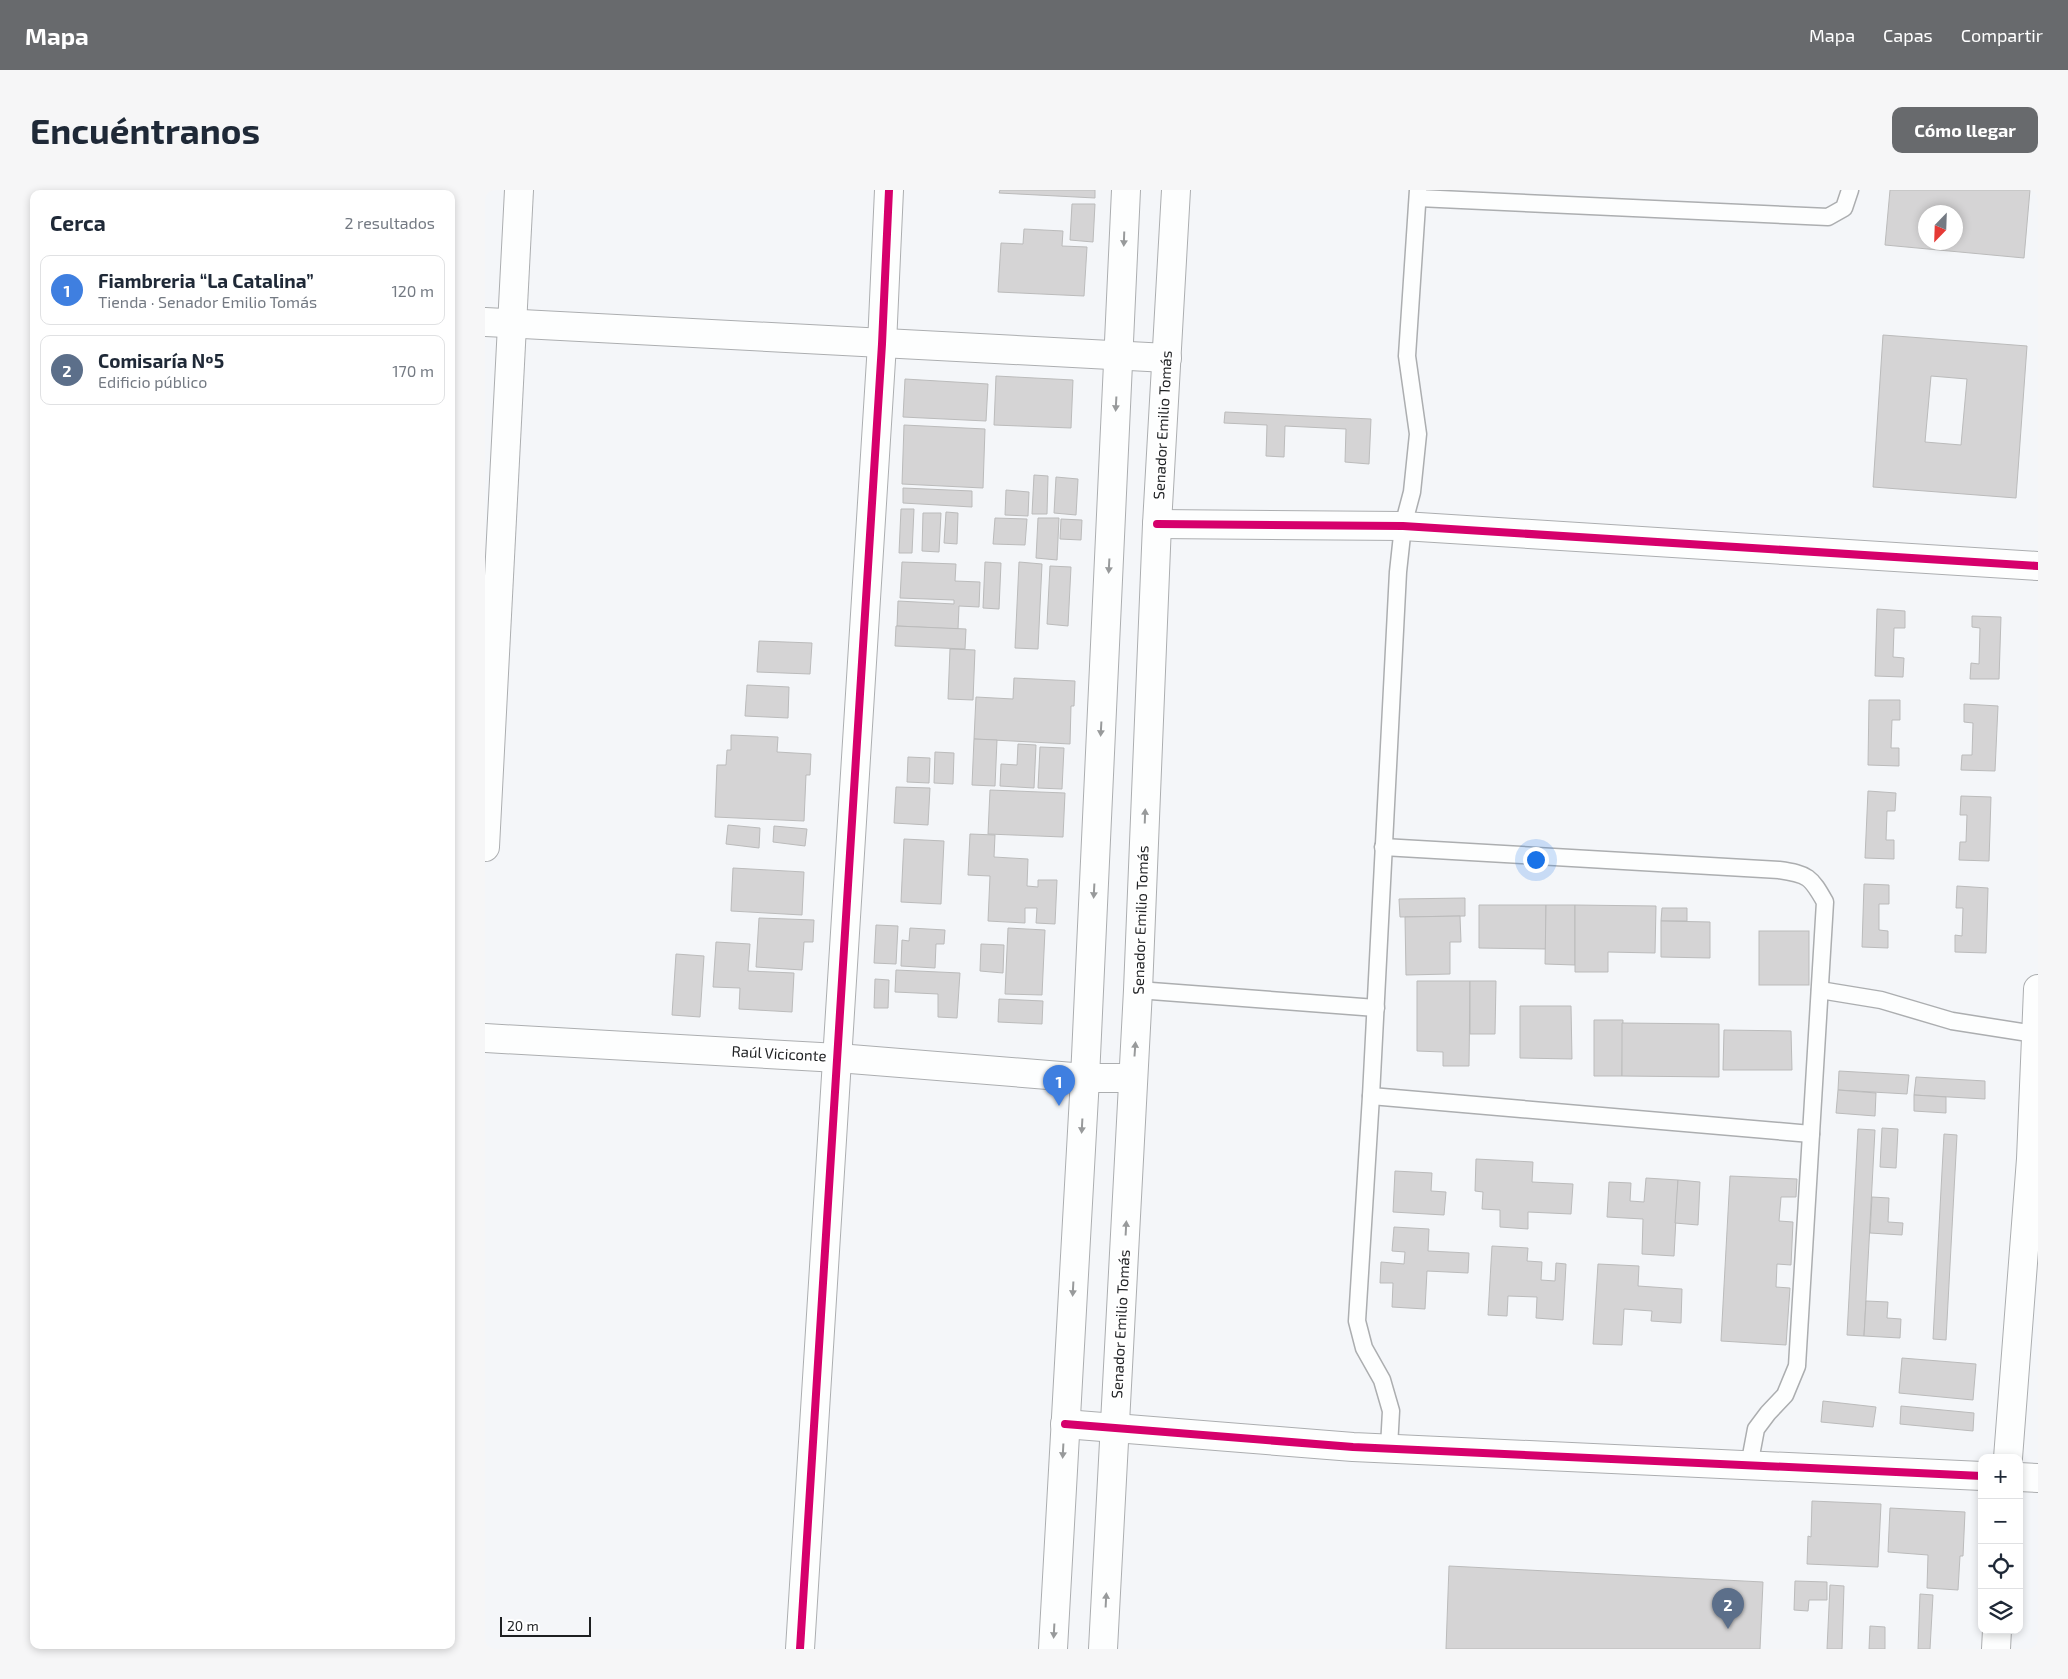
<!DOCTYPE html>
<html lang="es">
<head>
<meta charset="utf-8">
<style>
	:root { --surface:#fff; --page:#f6f6f7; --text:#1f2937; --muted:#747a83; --line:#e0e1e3; --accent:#686a6d }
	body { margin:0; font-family:"Exo 2",sans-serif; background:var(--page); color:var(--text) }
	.controls { position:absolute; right:15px; bottom:15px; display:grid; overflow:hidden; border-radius:10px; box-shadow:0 2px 8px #0003 }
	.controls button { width:45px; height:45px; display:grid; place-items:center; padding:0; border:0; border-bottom:1px solid var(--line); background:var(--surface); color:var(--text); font:25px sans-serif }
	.compass { position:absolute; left:1433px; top:15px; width:45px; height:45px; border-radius:50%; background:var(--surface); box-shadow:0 2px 8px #0003; rotate:203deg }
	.scale { position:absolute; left:15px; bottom:12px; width:91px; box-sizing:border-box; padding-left:5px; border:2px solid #1d1f21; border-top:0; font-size:14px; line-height:18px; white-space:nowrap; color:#1d1f21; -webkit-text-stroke:4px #fff; paint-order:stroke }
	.you { position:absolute; left:1050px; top:669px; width:18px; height:18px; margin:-12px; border:4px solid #fff; border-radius:50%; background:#1a73e8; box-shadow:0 0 0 8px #1a73e833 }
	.badge { display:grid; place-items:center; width:32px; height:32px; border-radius:50%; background:var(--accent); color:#fff; font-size:16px; font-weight:700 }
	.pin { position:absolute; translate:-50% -41px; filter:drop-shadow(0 1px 2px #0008) }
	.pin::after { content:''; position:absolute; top:26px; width:18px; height:15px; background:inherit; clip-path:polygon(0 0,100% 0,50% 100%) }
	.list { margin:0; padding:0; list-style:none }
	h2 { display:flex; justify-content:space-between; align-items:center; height:65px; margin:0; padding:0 20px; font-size:21px }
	h2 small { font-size:16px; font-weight:400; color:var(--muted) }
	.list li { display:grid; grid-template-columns:32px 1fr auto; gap:15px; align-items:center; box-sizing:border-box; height:70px; margin:0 10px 10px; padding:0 10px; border:1px solid var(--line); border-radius:10px }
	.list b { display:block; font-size:19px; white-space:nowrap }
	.list p { margin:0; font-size:16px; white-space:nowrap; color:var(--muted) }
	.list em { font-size:16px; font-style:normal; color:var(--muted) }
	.icon { flex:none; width:28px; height:28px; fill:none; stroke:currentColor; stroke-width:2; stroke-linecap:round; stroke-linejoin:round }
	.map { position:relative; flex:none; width:1553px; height:1459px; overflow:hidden; border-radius:10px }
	header { display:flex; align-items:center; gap:30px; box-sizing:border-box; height:70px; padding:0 25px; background:var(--accent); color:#fff }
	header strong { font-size:24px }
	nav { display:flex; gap:28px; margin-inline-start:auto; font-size:18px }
	.intro { display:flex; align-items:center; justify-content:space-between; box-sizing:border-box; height:120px; padding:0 30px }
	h1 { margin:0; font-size:35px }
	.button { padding:12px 22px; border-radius:10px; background:var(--accent); color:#fff; font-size:18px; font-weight:700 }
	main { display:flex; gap:30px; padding:0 30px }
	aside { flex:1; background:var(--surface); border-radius:10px; box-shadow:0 2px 8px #0003 }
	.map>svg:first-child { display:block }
	.building { fill:#d5d4d5; stroke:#bbb; fill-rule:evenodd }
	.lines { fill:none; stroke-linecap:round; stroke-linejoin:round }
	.service-casing { stroke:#acaeb0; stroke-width:19 }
	.minor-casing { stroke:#acaeb0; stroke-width:30 }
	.primary-casing { stroke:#acaeb0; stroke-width:30 }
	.service { stroke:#fdfefe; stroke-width:16 }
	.minor { stroke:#fdfefe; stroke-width:28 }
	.primary { stroke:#fdfefe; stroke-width:28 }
	.cycleway-casing { stroke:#fff; stroke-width:11 }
	.cycleway { stroke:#d6006c; stroke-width:8 }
	.oneway { fill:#989a9b }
	.labels { text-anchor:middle; stroke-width:4.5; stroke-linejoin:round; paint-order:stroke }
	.street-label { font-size:15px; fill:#1d1f21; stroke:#fff }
</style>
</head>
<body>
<header>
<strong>Mapa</strong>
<nav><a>Mapa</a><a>Capas</a><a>Compartir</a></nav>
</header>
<div class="intro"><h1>Encuéntranos</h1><a class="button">Cómo llegar</a></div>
<main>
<aside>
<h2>Cerca<small>2 resultados</small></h2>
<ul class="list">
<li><span class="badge" style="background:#3f7fe0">1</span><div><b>Fiambreria “La Catalina”</b><p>Tienda · Senador Emilio Tomás</p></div><em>120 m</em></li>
<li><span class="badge" style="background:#5c6f8a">2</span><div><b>Comisaría Nº5</b><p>Edificio público</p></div><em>170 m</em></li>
</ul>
</aside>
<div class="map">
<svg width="1553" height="1459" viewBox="0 0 1553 1459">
	<rect width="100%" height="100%" fill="#f4f6f9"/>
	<!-- building -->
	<g class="building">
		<path d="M515 0H610V8L514 3Z"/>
		<path d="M1405 0H1545L1539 68 1400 55ZM1440 22H1470V52H1440Z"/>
		<path d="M587 14H610L608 52 585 50Z"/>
		<path d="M539 39 578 41 577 56 602 57 599 106 513 102 516 53 538 54Z"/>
		<path d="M1398 145 1542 156 1531 308 1388 297ZM1446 186 1482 189 1476 255 1440 252Z"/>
		<path d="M511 186 588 190 586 238 509 235Z"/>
		<path d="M420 189 503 194 501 231 418 227Z"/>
		<path d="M740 222 886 229 884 274 860 272 861 239 800 236 799 267 781 266 782 235 739 233Z"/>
		<path d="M419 235 500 239 498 298 417 294Z"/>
		<path d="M549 285 563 286 562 324H547Z"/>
		<path d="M571 287 593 289 591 325 569 323Z"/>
		<path d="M418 298 487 301V317L418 313Z"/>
		<path d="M521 300 544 302 543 326 520 325Z"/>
		<path d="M416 319H429L427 363H414Z"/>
		<path d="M461 322 473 323 472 354 459 353Z"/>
		<path d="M438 323H456L454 362 437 361Z"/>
		<path d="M510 328 542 329 540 355 508 354Z"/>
		<path d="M553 328H574L572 370 551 368Z"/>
		<path d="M576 329 597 330 596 350 575 349Z"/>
		<path d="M417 372 471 374 470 391 495 392 494 417 474 416 473 439 412 436 413 411 469 414V410L415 408Z"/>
		<path d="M500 372 516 373 514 419 498 418Z"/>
		<path d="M534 372 557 374 553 459 530 458Z"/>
		<path d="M565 376 586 377 583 436 562 434Z"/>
		<path d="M1392 419 1420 421V438H1409L1408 467 1419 468 1418 487 1390 486Z"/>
		<path d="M1487 426 1516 427 1514 489H1485L1486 473 1494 474 1495 438 1487 437Z"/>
		<path d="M411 436 481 439 480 459 410 456Z"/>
		<path d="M274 451 327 453 325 484 272 482Z"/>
		<path d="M465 459 490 460 488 510 463 509Z"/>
		<path d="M529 488 590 491 589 516H586L585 554 489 549 491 507 528 509Z"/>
		<path d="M262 495 304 497 303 528 260 526Z"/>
		<path d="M1384 510H1415V530H1407L1406 558H1414V576L1383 575Z"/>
		<path d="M1479 514 1513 516 1510 581 1476 580 1477 565H1487L1488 533 1479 532Z"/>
		<path d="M246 545 293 547 292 562 326 564 325 585H321L319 631 230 627 232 575H241L242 560H246Z"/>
		<path d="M489 549 512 550 510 596 487 595Z"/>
		<path d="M533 554 551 555 549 598 515 596 516 574 532 575Z"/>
		<path d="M555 557 579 558 577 599 553 598Z"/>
		<path d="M450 562 469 563 468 594 449 593Z"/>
		<path d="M423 567 445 568 444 593 422 592Z"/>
		<path d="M411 597 445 598 443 635 409 633Z"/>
		<path d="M505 600 580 603 578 647 503 644Z"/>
		<path d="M1383 601 1411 603 1410 621H1402L1401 650H1409V669L1380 668Z"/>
		<path d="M1476 606 1506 607 1504 671 1474 670 1475 652H1481L1482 625H1475Z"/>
		<path d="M243 635 275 638 274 658 241 654Z"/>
		<path d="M289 636 322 639 320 656 288 652Z"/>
		<path d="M485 644 510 645 509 667 543 669 542 696 553 697V690H572L570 734 551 733 552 718H540V733L503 731 505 686 483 685Z"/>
		<path d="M419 649 459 651 456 714 416 712Z"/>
		<path d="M248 678 319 682 317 725 246 721Z"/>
		<path d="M1379 694 1404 695V714H1394V740L1403 741V758L1377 757Z"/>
		<path d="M1472 696 1503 698 1501 763 1470 762V745L1477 746 1478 718H1471Z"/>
		<path d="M980 708V726L915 727 914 709Z"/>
		<path d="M994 715H1061V759L994 758Z"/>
		<path d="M1061 715H1090V775L1060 774Z"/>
		<path d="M1090 715 1171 716 1170 763 1123 762V782H1090Z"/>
		<path d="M1177 718H1202V731H1176Z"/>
		<path d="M975 726 976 752H965V784L921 785 920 727Z"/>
		<path d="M274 728 329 730 328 752H319L317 780 271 777Z"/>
		<path d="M1176 731 1225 732V768L1176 767Z"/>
		<path d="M391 735 413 736 411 774 389 773Z"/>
		<path d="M425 738 460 740 459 754H451L450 778 416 776 417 750 424 751Z"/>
		<path d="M523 738 560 740 557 805 520 804Z"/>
		<rect x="1274" y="741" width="50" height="54"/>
		<path d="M231 752 265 754 263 781 309 783 307 822 254 819 255 798 228 797Z"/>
		<path d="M496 754 519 755 518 783 495 781Z"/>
		<path d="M191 764 219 766 215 827 187 825Z"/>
		<path d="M411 780 475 783 472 828 453 827V804L410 802Z"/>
		<path d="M390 789 404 790 403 818H389Z"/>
		<path d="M932 791H985L984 876H958V862L932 861Z"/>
		<path d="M985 791H1011L1010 844H985Z"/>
		<path d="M514 809 558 811 557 834 513 832Z"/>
		<path d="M1035 816H1086L1087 869 1035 868Z"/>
		<path d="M1109 830H1138L1137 886H1109Z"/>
		<path d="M1137 833 1234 834V887L1137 886Z"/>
		<path d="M1239 840 1306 841 1307 880H1238Z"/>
		<path d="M1354 881 1424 885 1422 904 1353 900Z"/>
		<path d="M1431 887 1500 891V909L1429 905Z"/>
		<path d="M1353 900 1391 903 1390 926 1351 923Z"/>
		<path d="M1429 905 1461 907V923L1429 921Z"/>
		<path d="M1397 938 1413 939 1411 978 1395 977Z"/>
		<path d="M1373 939 1390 940 1379 1146 1362 1145Z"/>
		<path d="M1459 944 1472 945 1461 1150 1448 1149Z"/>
		<path d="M991 969 1048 972 1047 992 1088 994 1086 1024 1043 1022V1039L1015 1037V1020L997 1019 998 1002 990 1001Z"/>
		<path d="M910 981 947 983 946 1001 961 1002 959 1025 908 1022Z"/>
		<path d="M1245 986 1312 989 1311 1007H1296L1294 1031 1308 1032 1306 1075 1292 1074 1291 1097 1305 1098 1301 1155 1236 1151Z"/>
		<path d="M1161 988 1193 990 1189 1066 1157 1064 1158 1029 1122 1027 1124 992 1146 993 1145 1011 1159 1012Z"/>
		<path d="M1193 990 1215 992 1213 1035 1190 1033Z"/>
		<path d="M1387 1007 1404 1008 1403 1032 1418 1033 1417 1045 1385 1043Z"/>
		<path d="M909 1037 944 1039 943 1061 984 1063 983 1083 942 1081 940 1119 907 1117 908 1093H895L896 1072 919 1074 920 1062 907 1061Z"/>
		<path d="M1007 1056 1043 1058 1042 1071 1057 1072 1056 1090 1070 1091 1071 1073 1081 1074 1078 1130 1051 1128 1052 1107 1023 1106 1022 1126 1003 1125Z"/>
		<path d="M1113 1074 1154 1076 1153 1096 1197 1099 1196 1133 1166 1131 1167 1121 1139 1119 1137 1155 1108 1154Z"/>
		<path d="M1381 1111 1403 1112 1402 1128 1416 1129 1415 1148 1379 1146Z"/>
		<path d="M1417 1168 1491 1174 1488 1210 1414 1203Z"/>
		<path d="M1338 1211 1391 1217 1388 1237 1336 1232Z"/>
		<path d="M1416 1216 1489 1223 1488 1241 1415 1234Z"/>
		<path d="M1327 1311 1396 1314 1393 1377 1322 1374 1323 1346 1326 1347Z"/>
		<path d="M1405 1318 1480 1322 1478 1366H1475L1473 1400 1442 1398 1443 1365 1403 1362Z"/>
		<path d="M964 1376 1278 1392 1275 1459H961Z"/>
		<path d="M1310 1391 1342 1392V1410H1324L1323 1421 1309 1420Z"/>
		<path d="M1345 1395 1359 1396 1357 1459H1342Z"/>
		<path d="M1435 1404 1448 1405 1445 1459H1433Z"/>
		<path d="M1385 1436 1400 1437V1459H1384Z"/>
	</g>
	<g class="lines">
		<!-- service casing -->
		<g class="service-casing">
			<g id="service">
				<path d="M933 8 1343 27 1359 18 1365 0"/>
				<path d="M898 657 1294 680C1323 684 1326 687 1340 712L1312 1176 1300 1205 1283 1223 1271 1239 1264 1276"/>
				<path d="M653 800 891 818"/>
				<path d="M1335 800 1396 810 1467 831 1550 844"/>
				<path d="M886 906 1326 944"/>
				<path d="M904 1257 906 1221 897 1190 879 1158 872 1131 886 906 913 382 918 336 927 302 933 244 922 166 933 0"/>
			</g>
		</g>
		<!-- minor casing -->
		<g class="minor-casing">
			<g id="minor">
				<path d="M0 132 682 168"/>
				<path d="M672 334 918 336 1553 376"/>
				<path d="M0 657 34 0"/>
				<path d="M0 848 353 868 600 888H648"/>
				<path d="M580 1234 868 1257 1497 1286"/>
				<path d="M1523 1268 1546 969 1553 799"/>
				<path d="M1534 1287 1553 1288"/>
				<path d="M315 1459 397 154 404 0"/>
				<path d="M1511 1459 1512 1440"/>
			</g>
		</g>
		<!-- primary casing -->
		<g class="primary-casing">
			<g id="primary">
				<path d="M568 1459 600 888 641 0"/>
				<path d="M618 1459 653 800 672 334 691 0"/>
			</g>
		</g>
		<!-- service -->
		<use href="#service" class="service"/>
		<!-- minor -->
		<use href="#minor" class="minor"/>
		<!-- primary -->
		<use href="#primary" class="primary"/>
		<!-- cycleway casing -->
		<g class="cycleway-casing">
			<g id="cycleway">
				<path d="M672 334 918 336 1553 376"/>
				<path d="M580 1234 868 1257 1497 1286"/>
				<path d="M315 1459 397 154 404 0"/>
			</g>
		</g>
		<!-- cycleway -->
		<use href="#cycleway" class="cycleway"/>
	</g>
	<!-- one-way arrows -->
	<defs><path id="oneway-solid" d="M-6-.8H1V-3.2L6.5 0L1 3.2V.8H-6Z" transform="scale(1.25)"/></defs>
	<g class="oneway">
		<use href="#oneway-solid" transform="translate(639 49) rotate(92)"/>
		<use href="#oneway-solid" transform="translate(631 214) rotate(93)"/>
		<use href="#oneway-solid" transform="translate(624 376) rotate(93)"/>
		<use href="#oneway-solid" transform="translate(616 539) rotate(93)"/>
		<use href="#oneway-solid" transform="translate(660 626) rotate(-88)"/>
		<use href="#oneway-solid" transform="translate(609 701) rotate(93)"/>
		<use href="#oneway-solid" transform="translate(650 859) rotate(-86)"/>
		<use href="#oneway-solid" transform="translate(597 936) rotate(93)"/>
		<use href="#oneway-solid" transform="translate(641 1038) rotate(-87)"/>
		<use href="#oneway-solid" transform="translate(588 1099) rotate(93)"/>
		<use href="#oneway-solid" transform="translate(578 1261) rotate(93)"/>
		<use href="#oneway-solid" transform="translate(621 1410) rotate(-87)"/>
		<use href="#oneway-solid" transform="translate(569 1441) rotate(93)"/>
	</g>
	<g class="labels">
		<!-- street labels -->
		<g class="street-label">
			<text transform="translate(678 235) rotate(-87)" y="5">Senador Emilio Tomás</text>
			<text transform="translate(656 730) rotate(-88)" y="5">Senador Emilio Tomás</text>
			<text transform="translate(294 864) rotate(3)" y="5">Raúl Viciconte</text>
			<text transform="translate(636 1134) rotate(-87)" y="5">Senador Emilio Tomás</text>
		</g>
	</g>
</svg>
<div class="controls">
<button>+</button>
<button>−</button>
<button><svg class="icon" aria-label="locate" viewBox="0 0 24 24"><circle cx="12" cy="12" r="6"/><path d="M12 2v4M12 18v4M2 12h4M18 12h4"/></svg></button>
<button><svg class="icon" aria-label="layers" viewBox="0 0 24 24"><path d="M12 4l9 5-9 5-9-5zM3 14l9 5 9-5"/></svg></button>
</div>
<svg class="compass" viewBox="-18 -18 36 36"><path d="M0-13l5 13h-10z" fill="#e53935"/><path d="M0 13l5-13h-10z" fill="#747a83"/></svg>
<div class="scale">20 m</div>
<div class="you"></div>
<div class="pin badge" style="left:574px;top:916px;background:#3f7fe0">1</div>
<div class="pin badge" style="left:1243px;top:1439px;background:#5c6f8a">2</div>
</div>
</main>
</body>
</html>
